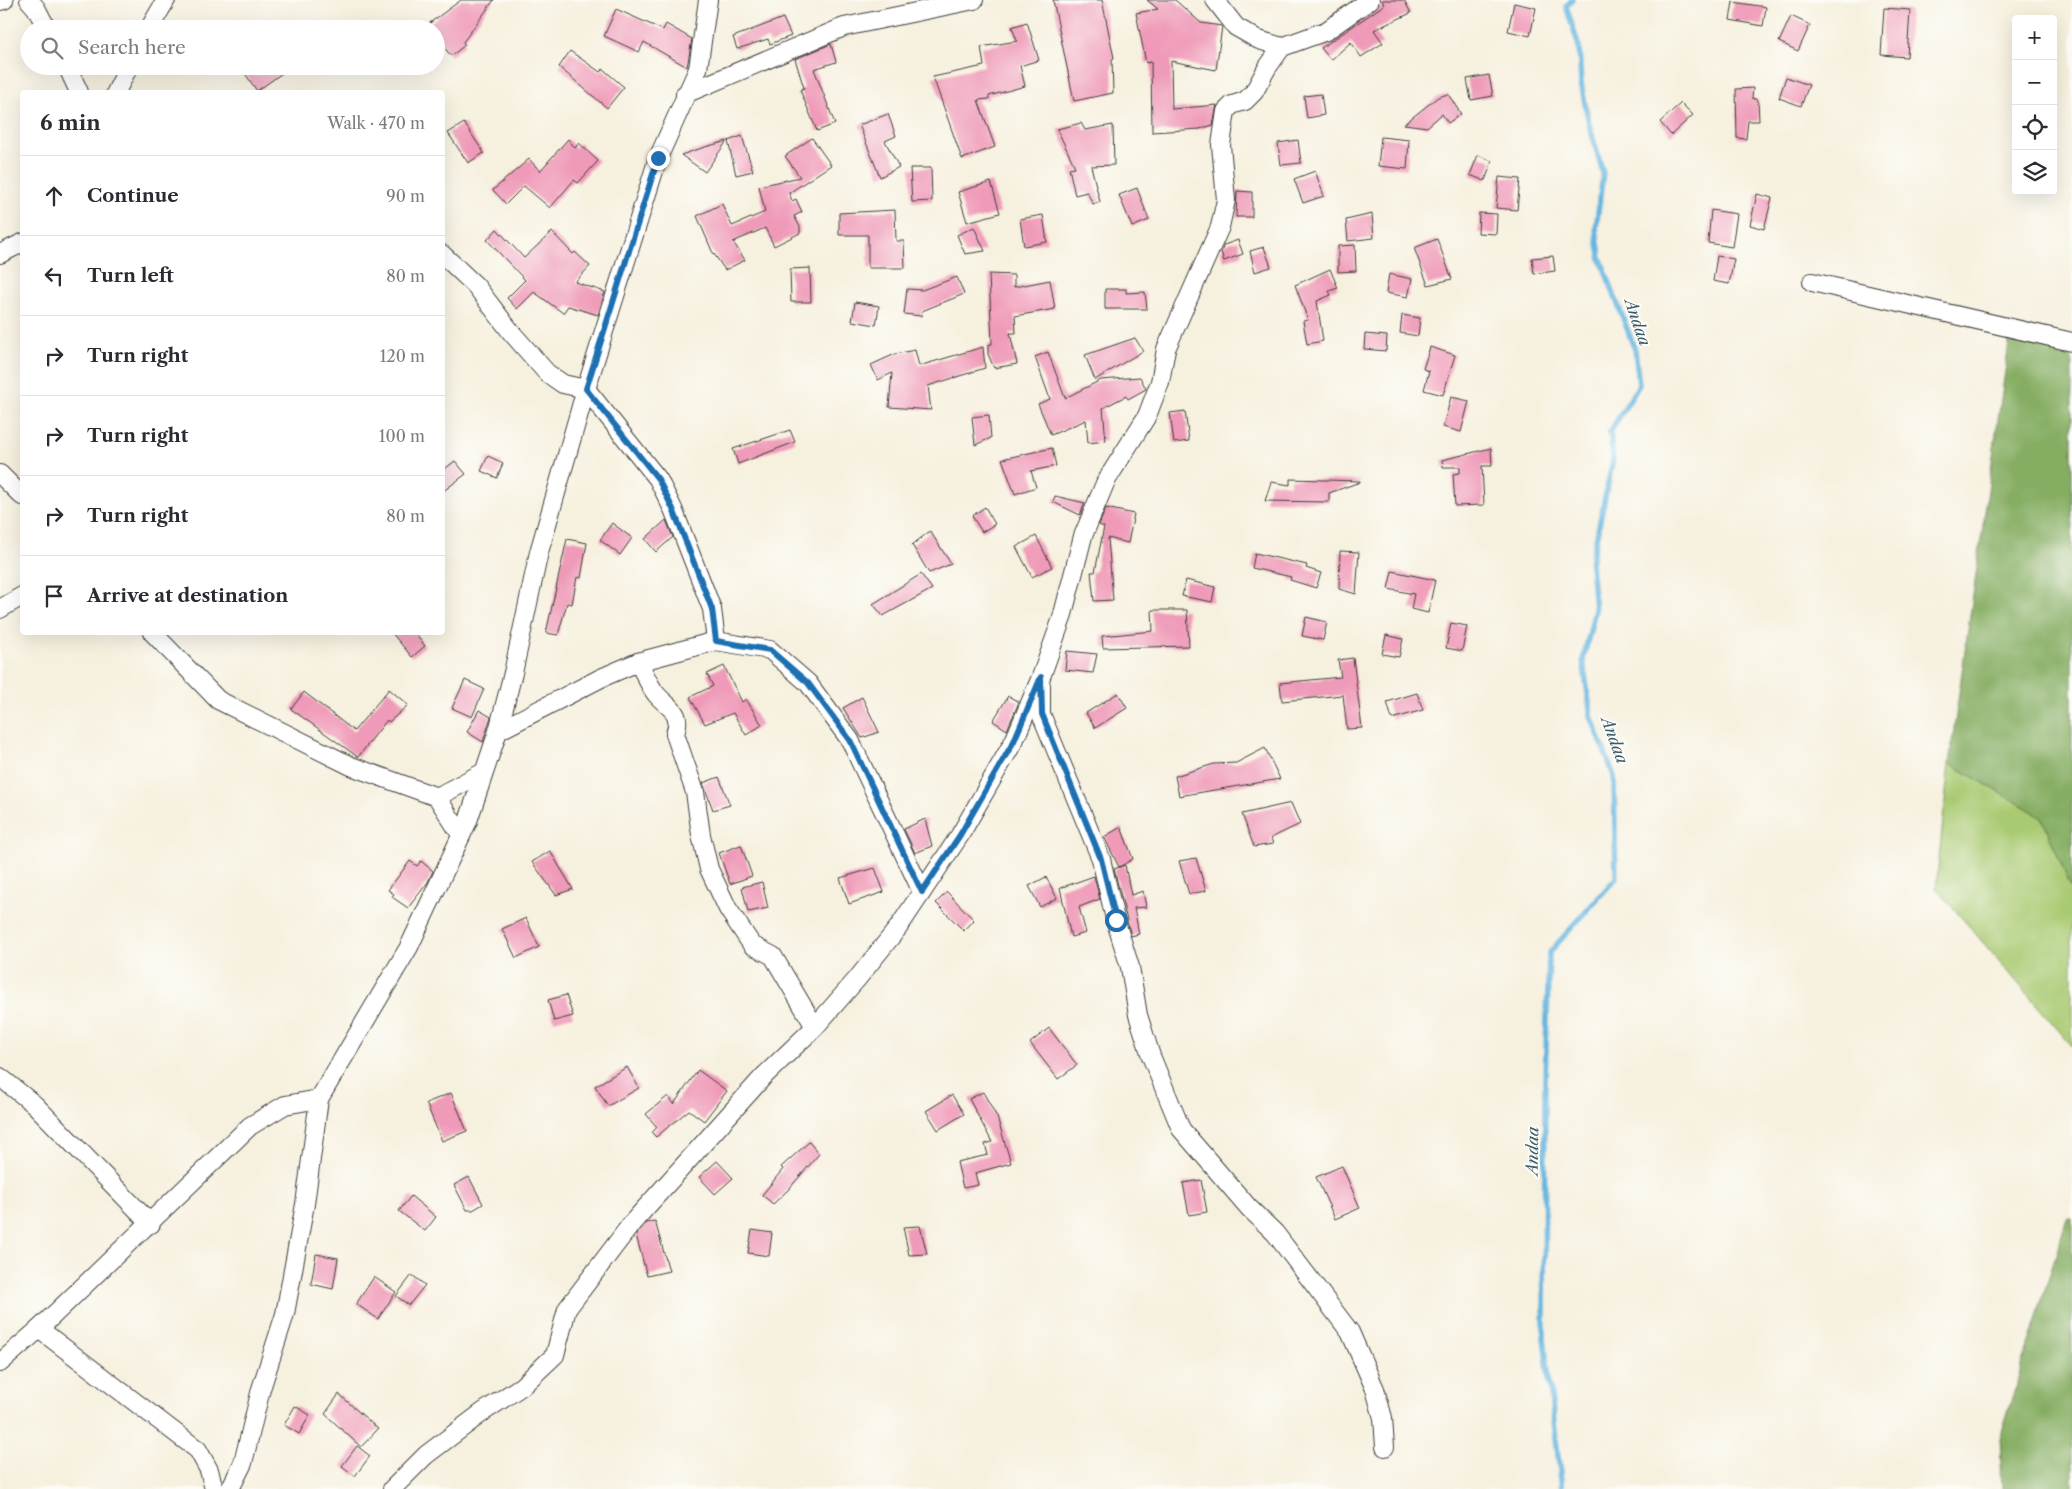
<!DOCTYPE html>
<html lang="en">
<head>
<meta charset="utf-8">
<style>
	:root { --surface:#fff; --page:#f7f7f7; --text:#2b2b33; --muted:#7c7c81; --line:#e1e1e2 }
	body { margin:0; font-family:"Libre Caslon Text",serif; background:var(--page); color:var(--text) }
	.controls { position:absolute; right:15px; top:15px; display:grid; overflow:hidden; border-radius:5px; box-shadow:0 5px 20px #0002 }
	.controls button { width:45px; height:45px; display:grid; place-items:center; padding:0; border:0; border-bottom:1px solid var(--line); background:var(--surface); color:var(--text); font:25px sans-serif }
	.stop { position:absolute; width:15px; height:15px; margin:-11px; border:4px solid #1f6fb2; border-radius:50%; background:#fff }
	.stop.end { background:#1f6fb2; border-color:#fff; box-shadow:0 1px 5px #0008 }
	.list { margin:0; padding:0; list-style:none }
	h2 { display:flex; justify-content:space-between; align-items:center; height:65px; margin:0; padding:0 20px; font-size:21px }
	h2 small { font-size:16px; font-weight:400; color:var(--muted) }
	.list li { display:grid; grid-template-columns:32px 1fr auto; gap:15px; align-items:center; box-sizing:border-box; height:80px; padding:0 20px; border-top:1px solid var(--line) }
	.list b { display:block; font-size:19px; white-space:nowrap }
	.list em { font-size:16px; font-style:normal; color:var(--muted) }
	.icon { flex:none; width:28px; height:28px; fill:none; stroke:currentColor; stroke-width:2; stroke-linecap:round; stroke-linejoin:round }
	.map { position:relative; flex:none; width:2072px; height:1489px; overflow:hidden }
	.search { position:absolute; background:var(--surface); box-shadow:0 5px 20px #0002; left:20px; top:20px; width:425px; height:55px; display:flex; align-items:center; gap:12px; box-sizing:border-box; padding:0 18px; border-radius:28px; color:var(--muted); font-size:19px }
	.panel { position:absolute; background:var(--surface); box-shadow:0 5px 20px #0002; left:20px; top:90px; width:425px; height:545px; border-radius:5px }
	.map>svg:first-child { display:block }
	.green { fill:#a9ca72; stroke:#627347 }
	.forest { fill:#86ae64; stroke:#516540 }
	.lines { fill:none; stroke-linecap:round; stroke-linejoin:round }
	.stream { stroke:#65b6e0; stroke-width:5.5 }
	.building { fill:#ef9ab8 }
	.street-casing { stroke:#3d3c39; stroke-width:20 }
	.street { stroke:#fff; stroke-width:18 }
	.route { stroke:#1f6fb2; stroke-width:6 }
	.labels { text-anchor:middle; stroke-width:4; stroke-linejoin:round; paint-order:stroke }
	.water-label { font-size:16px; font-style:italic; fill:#395a6a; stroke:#fdfcf7 }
</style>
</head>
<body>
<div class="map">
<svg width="2072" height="1489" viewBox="0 0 2072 1489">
	<rect width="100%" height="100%" fill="#fdfcf7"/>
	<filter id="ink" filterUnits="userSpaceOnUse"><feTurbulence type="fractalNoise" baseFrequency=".02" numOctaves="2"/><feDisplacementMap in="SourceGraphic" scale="10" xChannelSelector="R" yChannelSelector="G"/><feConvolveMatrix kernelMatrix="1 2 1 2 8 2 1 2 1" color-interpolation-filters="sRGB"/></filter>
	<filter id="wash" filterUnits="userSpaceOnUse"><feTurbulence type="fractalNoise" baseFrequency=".0096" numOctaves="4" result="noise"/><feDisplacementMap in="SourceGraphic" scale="20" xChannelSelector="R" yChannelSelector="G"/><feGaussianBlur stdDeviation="1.12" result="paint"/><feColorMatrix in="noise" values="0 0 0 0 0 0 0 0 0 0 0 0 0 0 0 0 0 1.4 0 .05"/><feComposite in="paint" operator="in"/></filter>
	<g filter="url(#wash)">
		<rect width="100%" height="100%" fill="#f6f0de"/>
		<!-- green -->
		<path class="green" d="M1949 763 2042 817 2072 890V1046L1936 888Z"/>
		<!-- forest -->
		<g class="forest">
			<path d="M2010 336 2072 350V890L2042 817 1949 763Z"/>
			<path d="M2067 1218H2072V1489H2002L2000 1438Z"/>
		</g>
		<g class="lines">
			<!-- stream -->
			<path class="stream" d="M1562 1489 1544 1337 1545 1081 1549 953 1616 878 1614 776 1591 716 1583 660 1595 610 1591 563 1613 460 1610 432 1639 385 1635 350 1600 257 1596 228 1603 173 1589 124 1581 83 1579 47 1566 6 1572 0"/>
		</g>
		<g id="blocks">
			<!-- building -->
			<g class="building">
				<path d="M461 0H494L463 42 465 45 451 56 436 37V29H429L427 25Z"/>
				<path d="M1053 0H1102L1114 58 1112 59 1113 93 1074 101Z"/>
				<path d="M1147 0H1175L1201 23 1222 26 1216 70 1171 61 1172 109 1217 105 1213 125 1200 129 1152 132 1151 62 1146 63 1136 13 1158 9Z"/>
				<path d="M1382 0H1404L1411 13 1374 30 1383 43 1361 57 1351 42 1331 60 1321 48 1384 5Z"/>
				<path d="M1733 2 1766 7 1763 26 1730 20Z"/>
				<path d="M1514 3 1536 8 1530 36 1508 31Z"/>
				<path d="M1884 8 1910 10 1907 57 1881 55Z"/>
				<path d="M616 9 663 30 666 24 692 39 687 67 644 42 639 52 604 36Z"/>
				<path d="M1791 16 1810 25 1798 51 1779 42Z"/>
				<path d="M783 18 791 36 770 44 768 39 737 49 733 37Z"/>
				<path d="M1027 22 1039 60 1020 66 1025 86 989 96V99L978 100 995 147 962 159 933 77 984 66 981 47 1017 41 1012 27Z"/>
				<path d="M831 44 836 62 814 69 835 124 817 131 800 90 804 88 795 59Z"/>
				<path d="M570 51 600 72 603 69 624 87 607 108 559 67Z"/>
				<path d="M240 66H292L257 91Z"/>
				<path d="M1489 75 1493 96 1471 100 1467 79Z"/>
				<path d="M1786 77 1809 85 1801 106 1779 98Z"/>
				<path d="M1753 88 1752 98 1758 100 1759 121H1748L1746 139 1737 138 1736 89Z"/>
				<path d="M1321 94 1324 115 1307 118 1304 96Z"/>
				<path d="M1448 94 1461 114 1448 123 1442 114 1427 127 1404 124 1438 97Z"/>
				<path d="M1681 103 1693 115 1671 135 1660 122Z"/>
				<path d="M888 114 896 136 885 141 899 167 880 177 859 125Z"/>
				<path d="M464 123 484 153 468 163 448 133Z"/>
				<path d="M1081 123 1085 130 1113 125 1114 165 1091 166 1100 202 1093 204 1087 192 1075 195 1069 168 1075 167 1057 129Z"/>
				<path d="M742 136 753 171 736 175 728 141Z"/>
				<path d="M1381 137 1409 140 1407 169 1378 166Z"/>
				<path d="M812 138 831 165 789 193 792 201 796 199 802 212 794 216 800 227V233L774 246 765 228 733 242 745 260 725 270 712 251 697 216 722 204 732 226 765 212 759 186 800 177 785 156Z"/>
				<path d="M568 139 575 148 579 143 598 161 578 183 574 180 550 208 524 186 506 204 493 190 529 159 540 171Z"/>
				<path d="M1298 140 1301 163 1281 165 1278 143Z"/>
				<path d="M727 141 705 172 681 155 705 147Z"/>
				<path d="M1478 155 1492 161 1485 181 1470 175Z"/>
				<path d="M910 168H931L932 201 912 202Z"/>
				<path d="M1315 171 1324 196 1303 203 1294 179Z"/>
				<path d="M1499 177 1520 179 1517 210 1496 208Z"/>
				<path d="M991 182 1000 213 967 222 958 192Z"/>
				<path d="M1137 188 1149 220 1132 227 1119 195Z"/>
				<path d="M1237 191 1252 192V217H1236Z"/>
				<path d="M1757 194 1772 198 1764 229 1750 225Z"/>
				<path d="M895 210 896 241H904L905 268H868V235H839V213Z"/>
				<path d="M1711 210 1737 214 1732 247 1708 243Z"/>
				<path d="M1479 213 1497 214 1496 234 1478 233Z"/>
				<path d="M1372 214 1374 238 1348 241 1346 220Z"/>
				<path d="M1043 215 1047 242 1024 246 1020 219Z"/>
				<path d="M974 227 985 251 965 254 957 235Z"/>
				<path d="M497 229 524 258 552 232 573 254 575 252 590 266 575 282 605 292 598 315 568 306 563 313 534 292 517 309 507 298 525 280 487 240Z"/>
				<path d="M1437 239 1452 279 1428 285 1414 248Z"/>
				<path d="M1238 240 1243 254 1224 261 1221 252 1224 245Z"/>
				<path d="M1355 245 1356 271 1338 272V246Z"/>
				<path d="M1264 247 1271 267 1255 272 1250 251Z"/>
				<path d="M1553 256 1555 271 1534 274 1532 258Z"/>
				<path d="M1717 256 1734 259 1729 284 1713 281Z"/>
				<path d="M810 268 811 302H791L790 269Z"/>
				<path d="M1330 269 1338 288 1329 291 1331 295 1317 301 1323 341 1307 344 1303 321 1308 320 1295 285Z"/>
				<path d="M989 274 1014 275V287L1050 280 1055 309 1015 316 1016 333H1010L1017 364 994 368 988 354V345L992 344Z"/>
				<path d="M1389 274 1412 279 1408 297 1386 293Z"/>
				<path d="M957 277 964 294 922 311 921 316 904 314 907 289 922 290Z"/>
				<path d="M1105 289H1126V293L1145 292 1147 309H1105Z"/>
				<path d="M855 302 879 306 876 325 852 321Z"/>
				<path d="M1402 315 1420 318 1418 336 1400 333Z"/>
				<path d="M1365 334 1387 336 1386 351 1364 349Z"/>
				<path d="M1135 338 1143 351 1095 380 1085 355Z"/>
				<path d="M983 347 985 368 928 386 931 410 889 407 892 373 878 380 871 365 895 354 915 350 919 366Z"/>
				<path d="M1430 347 1455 355 1443 395 1424 390 1429 371 1423 369Z"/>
				<path d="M1048 352 1065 398 1101 380 1140 377 1146 389 1128 399 1126 396 1103 408 1106 441 1088 443 1086 420 1051 435 1038 404 1050 399 1035 357Z"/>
				<path d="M1451 397 1469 401 1461 432 1443 427Z"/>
				<path d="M1185 411 1189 441 1174 443 1170 413Z"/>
				<path d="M989 415 991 438 975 445 972 417Z"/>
				<path d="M790 430 795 442 738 464 733 449Z"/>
				<path d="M1052 448 1056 466 1031 471 1036 487 1015 494 1002 459Z"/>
				<path d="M1491 448 1492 466H1482L1484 505 1455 506 1453 474 1460 473V467H1443L1442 460Z"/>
				<path d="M488 456 503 463 497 478 481 471Z"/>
				<path d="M455 461 466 474 442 492V471Z"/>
				<path d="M1290 479 1360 481V482L1329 493V502L1265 501 1271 482 1290 485Z"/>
				<path d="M1055 496 1085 503 1080 515 1053 502Z"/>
				<path d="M985 507 995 524 982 532 972 516Z"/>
				<path d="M1106 508 1134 514 1128 543 1108 538 1113 600 1094 601 1091 572H1095L1104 527 1099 525Z"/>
				<path d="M666 520 673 537 656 552 645 539Z"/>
				<path d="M612 523 632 538 620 555 600 540Z"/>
				<path d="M930 531 951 564 929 573 912 545Z"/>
				<path d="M1036 536 1052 567 1032 577 1016 547Z"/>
				<path d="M567 539 587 543 581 578 577 577 572 604 567 603 558 635 546 633Z"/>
				<path d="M1340 551 1359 552 1356 594 1339 589Z"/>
				<path d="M1255 553 1307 565 1306 568 1321 573 1316 588 1290 580 1291 577 1252 568Z"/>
				<path d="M1392 571 1435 580 1428 613 1411 609 1414 594 1388 589Z"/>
				<path d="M921 574 932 589 883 616 873 604Z"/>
				<path d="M1186 580 1215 587 1212 602 1182 596Z"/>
				<path d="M1152 610H1187L1189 646 1103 648 1102 636 1153 631Z"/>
				<path d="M1306 617 1327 622 1323 640 1302 636Z"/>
				<path d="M1451 623 1467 626 1462 651 1446 648Z"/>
				<path d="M391 632H414L425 646 412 657Z"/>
				<path d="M1386 635 1403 639 1399 657 1382 654Z"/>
				<path d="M1067 651 1097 654 1093 673 1065 670Z"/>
				<path d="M1353 658 1362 728 1347 729 1343 695 1282 701 1280 683 1341 677 1338 660Z"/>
				<path d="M724 666 742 702 746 699 762 725 746 735 733 713 705 724 690 697 713 686 707 674Z"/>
				<path d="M465 680 484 689 472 717 452 708Z"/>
				<path d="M389 689 408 705 389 722 387 720 358 757 291 709 304 692 354 731Z"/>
				<path d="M1118 693 1127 708 1095 728 1086 713Z"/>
				<path d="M1417 693 1423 710 1392 719 1387 702Z"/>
				<path d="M1008 696 1019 702 1007 730 993 721Z"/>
				<path d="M862 697 879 732 862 738 843 708Z"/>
				<path d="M479 710 491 717 483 742 467 732Z"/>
				<path d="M1265 748 1280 779 1179 796 1175 776 1214 764 1236 763Z"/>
				<path d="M719 777 730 805 713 810 703 783Z"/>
				<path d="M1291 803 1300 824 1271 838 1273 844 1254 847 1242 814Z"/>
				<path d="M925 819 932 846 915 853 904 829Z"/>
				<path d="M1121 827 1133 859 1119 867 1104 837Z"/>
				<path d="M741 845 752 876 730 884 719 853Z"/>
				<path d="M550 851 573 889 556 895 532 862Z"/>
				<path d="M1196 858 1206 891 1189 894 1179 861Z"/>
				<path d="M410 861 417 866 421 861 433 871 428 882 408 908 392 897 394 894 388 890Z"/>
				<path d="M1125 865 1131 895 1143 891 1146 907 1134 908 1139 934 1131 936 1114 869Z"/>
				<path d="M875 868 884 892 849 904 840 878Z"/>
				<path d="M1094 876 1100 899 1079 907 1086 933 1071 937 1060 888Z"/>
				<path d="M1046 877 1057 898 1040 907 1029 886Z"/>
				<path d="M762 882 768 908 748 912 742 887Z"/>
				<path d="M947 892 974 920 964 931 936 903Z"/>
				<path d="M526 918 539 947 516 958 502 929Z"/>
				<path d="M566 995 573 1016 554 1021 548 1000Z"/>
				<path d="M1049 1028 1077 1065 1058 1079 1030 1043Z"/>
				<path d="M627 1067 639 1088 608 1106 595 1086Z"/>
				<path d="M698 1070 727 1091 704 1121 689 1110 656 1137 652 1133 657 1127 646 1114 668 1096 674 1104Z"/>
				<path d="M983 1092 997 1117 1011 1163 975 1173 978 1185 963 1188 957 1162 988 1155 985 1144 992 1142 969 1099Z"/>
				<path d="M451 1093 467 1131 442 1141 426 1103Z"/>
				<path d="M952 1095 964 1114 938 1130 926 1111Z"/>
				<path d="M809 1142 819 1154 788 1190 773 1204 762 1195 783 1169 781 1167Z"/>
				<path d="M717 1161 733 1178 715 1194 699 1177Z"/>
				<path d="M1342 1166 1360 1208 1335 1219 1316 1177Z"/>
				<path d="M469 1177 483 1204 473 1210H467L454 1185Z"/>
				<path d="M1201 1180 1207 1212 1189 1215 1183 1183Z"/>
				<path d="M411 1196 436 1217 425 1231 399 1211Z"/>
				<path d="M655 1221 669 1271 647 1276 636 1235 646 1223Z"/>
				<path d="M920 1226 927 1254 909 1255 903 1227Z"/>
				<path d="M752 1230 772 1233 769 1256 748 1253Z"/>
				<path d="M316 1254 338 1258 333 1289 311 1284Z"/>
				<path d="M412 1275 425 1285 409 1305 396 1296Z"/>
				<path d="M374 1277 396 1292 378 1319 356 1304Z"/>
				<path d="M339 1394 378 1429 361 1447 325 1414Z"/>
				<path d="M295 1406 310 1415 299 1434 284 1425Z"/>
				<path d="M357 1446 370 1456 355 1476 342 1466Z"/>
			</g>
		</g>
	</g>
	<g filter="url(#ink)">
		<use href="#blocks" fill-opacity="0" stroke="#3d3c39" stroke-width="1"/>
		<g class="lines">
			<!-- street casing -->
			<g class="street-casing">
				<g id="street">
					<path d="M29 0 36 8 47 29"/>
					<path d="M1215 0 1236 27 1259 40 1282 47"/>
					<path d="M0 1 4 0"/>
					<path d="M149 29 166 0"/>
					<path d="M67 66 79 92"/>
					<path d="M116 92 129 66"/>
					<path d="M685 94 844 27 974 0"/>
					<path d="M0 254 22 243"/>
					<path d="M442 254 476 286 511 332 547 373 563 384 586 389 658 479 673 509 712 609 716 641"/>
					<path d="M1812 282 2072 342"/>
					<path d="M0 474 22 496"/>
					<path d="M0 609 22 596"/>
					<path d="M152 632 218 700 351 766 437 797 461 835"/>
					<path d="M638 662C644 672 649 685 656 694 669 709 683 711 675 734L695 792 701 835 709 869 728 909 752 945 773 956 815 1027"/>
					<path d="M1041 685V714L1101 859 1115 919 1130 967 1138 1015 1151 1056 1181 1129 1249 1208 1275 1233 1350 1332 1375 1389 1383 1418 1385 1447"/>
					<path d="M498 731 601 678 638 662 716 641 770 650 808 683 850 740 922 892"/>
					<path d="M437 797 482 773"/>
					<path d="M0 1077 35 1105 151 1224"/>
					<path d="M39 1329 250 1126 285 1105 319 1099"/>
					<path d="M0 1363 39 1329 198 1450 209 1470 214 1489"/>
					<path d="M230 1489 243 1463 261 1389 285 1314 305 1204 319 1099 409 947 468 821 498 731 513 673 539 552 586 389 658 158 698 69 708 0"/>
					<path d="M392 1489 426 1455 483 1412 522 1386 555 1355 567 1309 632 1223 763 1077 815 1027 857 979 898 928 960 835 1014 741 1041 677 1062 618 1083 536 1106 481 1147 416 1160 382 1166 349 1220 227 1226 200 1221 145 1226 111 1232 105 1245 101 1254 92 1267 68 1282 47 1326 31 1370 0"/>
				</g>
			</g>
			<!-- street -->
			<use href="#street" class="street"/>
		</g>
	</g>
	<g class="lines" filter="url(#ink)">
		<!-- route -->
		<path class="route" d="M658 158 586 389 658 479 673 509 712 609 716 641 770 650 808 683 850 740 922 892 960 835 1014 741 1041 677 1042 714 1101 859 1116 920"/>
	</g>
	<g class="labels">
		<!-- water labels -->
		<g class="water-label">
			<text transform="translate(1638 322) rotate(71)" y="6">Andaa</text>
			<text transform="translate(1615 740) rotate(70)" y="6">Andaa</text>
			<text transform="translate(1532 1151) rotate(-89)" y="6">Andaa</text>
		</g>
	</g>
</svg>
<div class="controls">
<button>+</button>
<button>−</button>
<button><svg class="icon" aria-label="locate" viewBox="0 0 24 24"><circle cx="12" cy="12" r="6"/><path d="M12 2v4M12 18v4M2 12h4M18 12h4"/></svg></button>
<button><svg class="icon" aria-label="layers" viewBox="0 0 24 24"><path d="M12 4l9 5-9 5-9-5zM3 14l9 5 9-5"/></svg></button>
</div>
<div class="stop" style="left:1116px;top:920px"></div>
<div class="stop end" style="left:658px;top:158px"></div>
<div class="search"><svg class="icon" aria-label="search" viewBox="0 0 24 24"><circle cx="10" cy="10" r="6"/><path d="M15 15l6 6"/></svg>Search here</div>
<section class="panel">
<h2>6 min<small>Walk · 470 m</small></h2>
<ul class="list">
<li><svg class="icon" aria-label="ahead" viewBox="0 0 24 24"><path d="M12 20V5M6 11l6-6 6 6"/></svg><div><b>Continue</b></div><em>90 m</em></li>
<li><svg class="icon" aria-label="left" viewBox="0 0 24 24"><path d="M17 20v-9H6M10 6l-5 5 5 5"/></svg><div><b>Turn left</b></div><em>80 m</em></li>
<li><svg class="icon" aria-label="right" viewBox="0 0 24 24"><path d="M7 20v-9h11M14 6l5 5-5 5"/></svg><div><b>Turn right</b></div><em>120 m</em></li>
<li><svg class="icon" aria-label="right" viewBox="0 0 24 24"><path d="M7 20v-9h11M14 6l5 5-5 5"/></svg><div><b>Turn right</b></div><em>100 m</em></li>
<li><svg class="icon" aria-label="right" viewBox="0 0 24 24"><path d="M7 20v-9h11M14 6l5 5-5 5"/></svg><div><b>Turn right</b></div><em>80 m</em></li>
<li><svg class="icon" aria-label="arrive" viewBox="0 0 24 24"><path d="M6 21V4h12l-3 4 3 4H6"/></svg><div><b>Arrive at destination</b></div></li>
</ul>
</section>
</div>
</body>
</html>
